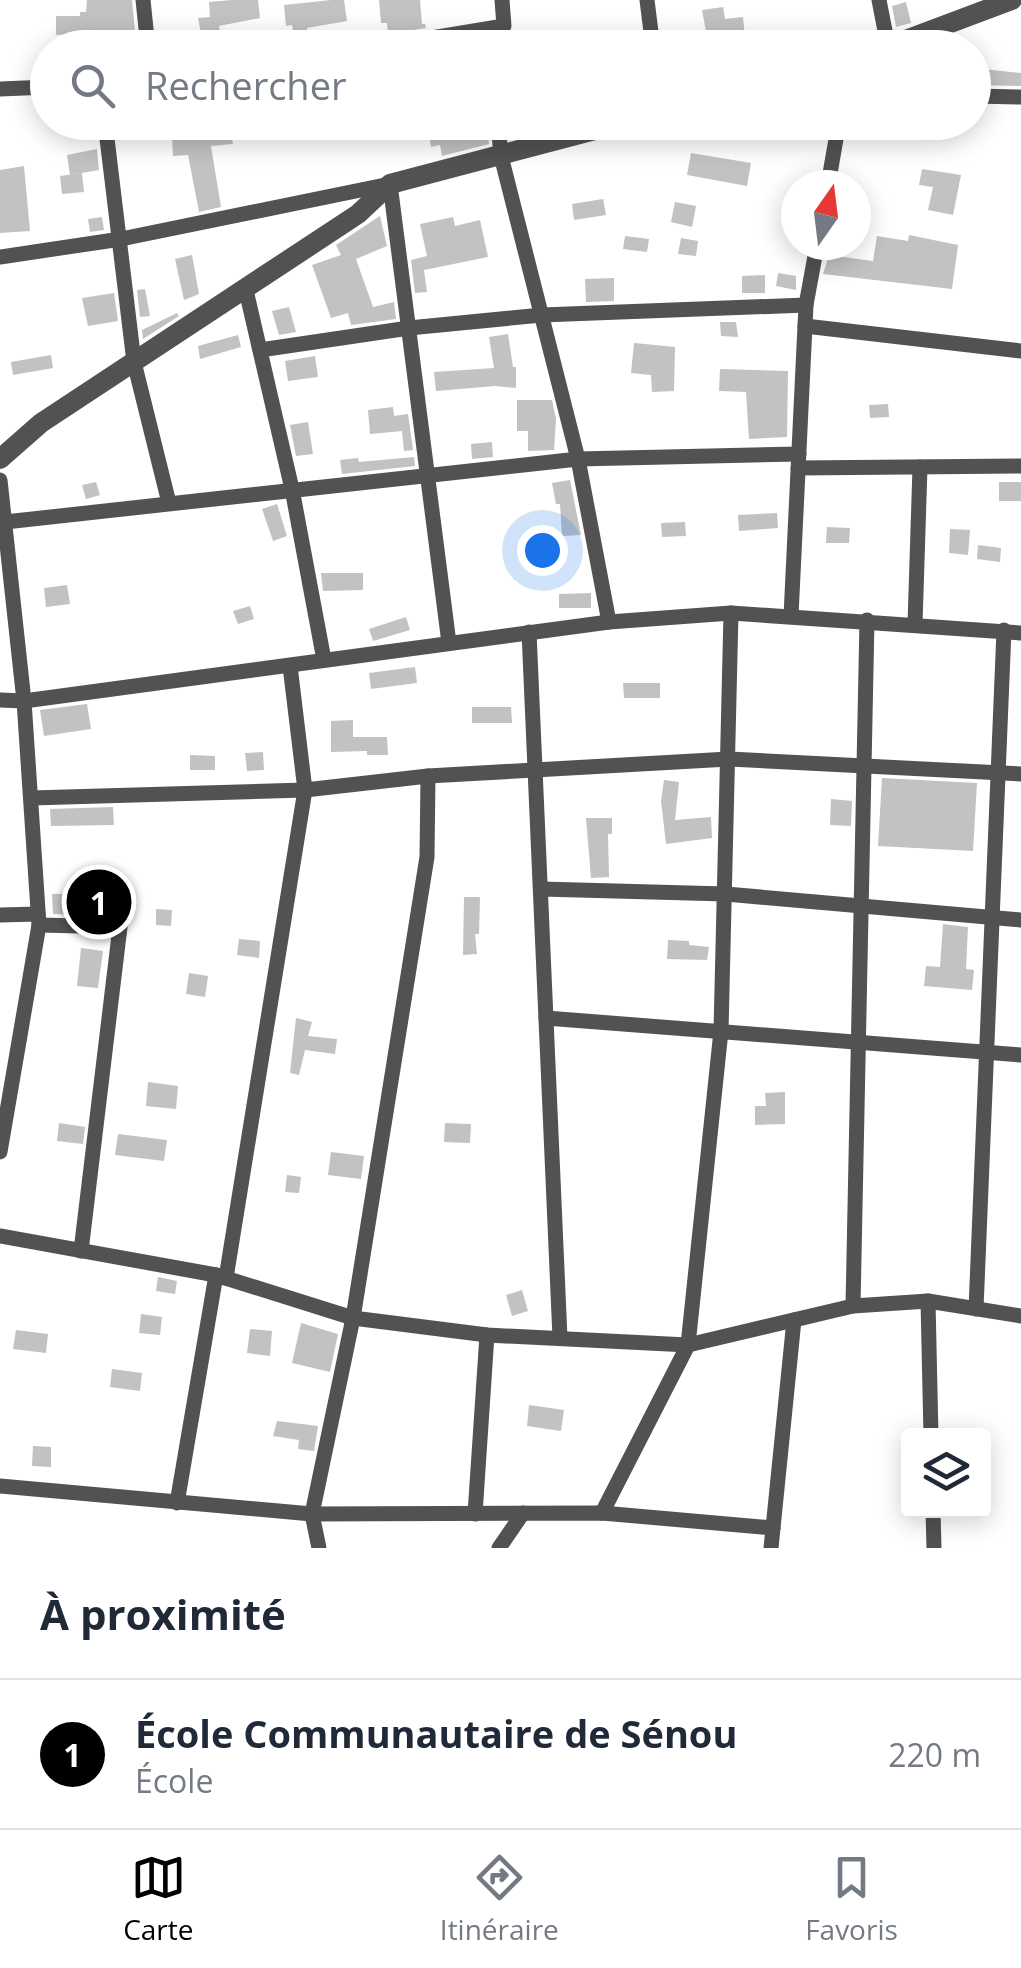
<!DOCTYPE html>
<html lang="fr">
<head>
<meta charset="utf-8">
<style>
	:root { --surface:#fff; --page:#f6f6f7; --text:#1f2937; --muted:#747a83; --line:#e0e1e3; --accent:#000 }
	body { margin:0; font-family:"Open Sans",sans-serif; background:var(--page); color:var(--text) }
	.controls { position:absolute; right:30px; bottom:30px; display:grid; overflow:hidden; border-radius:10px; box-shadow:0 5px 25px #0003 }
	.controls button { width:90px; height:90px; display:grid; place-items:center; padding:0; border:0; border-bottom:2px solid var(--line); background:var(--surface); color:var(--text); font:50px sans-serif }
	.compass { position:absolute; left:781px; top:170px; width:90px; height:90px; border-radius:50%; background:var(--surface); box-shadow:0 5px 25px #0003; rotate:14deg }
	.you { position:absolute; left:542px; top:550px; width:35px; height:35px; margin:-25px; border:8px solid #fff; border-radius:50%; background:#1a73e8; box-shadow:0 0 0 15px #1a73e833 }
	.badge { display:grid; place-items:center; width:65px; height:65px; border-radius:50%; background:var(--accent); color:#fff; font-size:32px; font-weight:700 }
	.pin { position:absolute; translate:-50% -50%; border:5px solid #fff; box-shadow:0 2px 10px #0006 }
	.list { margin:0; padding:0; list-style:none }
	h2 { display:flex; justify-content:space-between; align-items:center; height:130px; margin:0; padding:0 40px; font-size:42px }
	h2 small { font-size:32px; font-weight:400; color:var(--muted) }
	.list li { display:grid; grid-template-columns:65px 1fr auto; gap:30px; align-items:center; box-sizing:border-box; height:150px; padding:0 40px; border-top:2px solid var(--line) }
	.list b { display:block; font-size:38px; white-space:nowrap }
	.list p { margin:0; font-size:32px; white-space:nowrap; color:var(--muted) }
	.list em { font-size:32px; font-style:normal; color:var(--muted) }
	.icon { flex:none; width:55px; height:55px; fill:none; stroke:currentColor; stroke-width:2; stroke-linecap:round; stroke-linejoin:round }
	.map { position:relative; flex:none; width:1021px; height:1548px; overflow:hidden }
	.search { position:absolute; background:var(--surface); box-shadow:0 5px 25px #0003; left:30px; right:30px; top:30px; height:110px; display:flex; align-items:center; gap:25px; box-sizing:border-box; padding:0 35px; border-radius:55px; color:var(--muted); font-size:38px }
	.sheet { height:280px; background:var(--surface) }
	nav { display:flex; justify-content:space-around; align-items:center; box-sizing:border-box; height:140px; border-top:2px solid var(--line); background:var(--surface); font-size:28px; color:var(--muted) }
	nav a { display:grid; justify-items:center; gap:5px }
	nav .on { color:var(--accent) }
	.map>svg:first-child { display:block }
	.building { fill:#c2c2c2 }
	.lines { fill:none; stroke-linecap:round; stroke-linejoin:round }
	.minor { stroke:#525252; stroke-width:15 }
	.tertiary { stroke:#525252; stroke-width:20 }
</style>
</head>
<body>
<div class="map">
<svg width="1021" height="1548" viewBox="0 0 1021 1548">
	<rect width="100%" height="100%" fill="#fff"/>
	<!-- building -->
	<g class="building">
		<path d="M87 0H132L135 31 56 35V16H80V12H86Z"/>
		<path d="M232 0H258L260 18 219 26 223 48H204L198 18 210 17 209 2Z"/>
		<path d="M331 0H344L347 21 307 28 311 48H296L292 25 286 26 284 5Z"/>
		<path d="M379 0H420L422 24H425L426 28 388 34 387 23H381Z"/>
		<path d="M906 2 911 23 896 27 892 6Z"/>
		<path d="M723 7 725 19 743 17 746 48H709L702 10Z"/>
		<path d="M974 68 1021 73V86L974 85Z"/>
		<path d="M427 122H487L489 144 442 156 440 145 431 147Z"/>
		<path d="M231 131 233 144 211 146 221 207 199 212 188 155 173 156 172 138Z"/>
		<path d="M97 149 99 170 70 175 67 155Z"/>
		<path d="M691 153 751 163 747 186 687 175Z"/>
		<path d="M24 166 30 231 0 233V170Z"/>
		<path d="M922 169 961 175 953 215 928 210 933 187 919 185Z"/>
		<path d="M82 173 84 192 62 194 60 176Z"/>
		<path d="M603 199 606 215 574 220 572 204Z"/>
		<path d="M675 202 696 206 692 227 671 222Z"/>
		<path d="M380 216 387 246 356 259 373 307 394 302 396 319 351 325 348 313 331 318 312 265 341 255 336 245Z"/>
		<path d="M102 217 104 230 90 232 88 219Z"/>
		<path d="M453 217 455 226 480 220 488 257 424 270 427 292 415 293 411 260 427 256 420 224Z"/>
		<path d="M909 235 958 245 952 289 823 274 829 255 873 261 877 236 908 241Z"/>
		<path d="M625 236 649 239 647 252 623 249Z"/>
		<path d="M681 238 698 241 696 256 678 254Z"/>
		<path d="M192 255 199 294 184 300 175 259Z"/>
		<path d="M778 273 796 276V290L776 286Z"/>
		<path d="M765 275V293H742V276Z"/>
		<path d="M614 278V301L586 302 585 279Z"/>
		<path d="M145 289 150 316 140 317 137 290Z"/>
		<path d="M114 293 118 321 88 326 82 298Z"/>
		<path d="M289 307 296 332 279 335 272 311Z"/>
		<path d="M177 313 179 316 143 339 142 330Z"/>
		<path d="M720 322H736L738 337 721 336Z"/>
		<path d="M508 334 513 367H516V388L495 386 436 391 434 372 494 368 489 337Z"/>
		<path d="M238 335 241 347 200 359 198 346Z"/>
		<path d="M634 343 675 347 674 391 652 392 651 375 631 373Z"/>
		<path d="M51 355 53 368 13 375 11 362Z"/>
		<path d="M315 356 318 377 288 381 285 361Z"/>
		<path d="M720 369 788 371 787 437 749 439 746 392 719 391Z"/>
		<path d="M517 400H552L556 419 554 450 528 451V431H517Z"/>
		<path d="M888 404 889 417 870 418 869 405Z"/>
		<path d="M393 407 394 416 408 414 413 450 404 451 402 431 370 434 368 410Z"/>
		<path d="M308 422 313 454 296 456 290 425Z"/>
		<path d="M492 442 493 457 472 459 471 444Z"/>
		<path d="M414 457 415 466 342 474 340 460 358 458 359 462Z"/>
		<path d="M570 480 581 535 562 536 560 504H556L552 483Z"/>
		<path d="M96 482 100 495 86 499 82 485Z"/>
		<rect x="999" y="482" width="22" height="19"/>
		<path d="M277 504 287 536 273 541 262 509Z"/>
		<path d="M777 513 778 528 739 531 738 515Z"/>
		<path d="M685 522 686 536 662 537 661 523Z"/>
		<path d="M827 527 850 528 849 543H826Z"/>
		<path d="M950 529 970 530 968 555 949 553Z"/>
		<path d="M978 545 1001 548 1000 562 977 559Z"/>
		<path d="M321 573H363V590L323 591Z"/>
		<path d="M67 585 70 604 46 607 44 588Z"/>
		<path d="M591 593V608H559V594Z"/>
		<path d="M250 606 254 619 238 624 233 611Z"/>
		<path d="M406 617 410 630 373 641 369 629Z"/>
		<path d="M415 667 417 683 371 689 369 673Z"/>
		<path d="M623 683H660V698H624Z"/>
		<path d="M87 704 91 729 44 736 40 710Z"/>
		<path d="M472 707H511L512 723H472Z"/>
		<path d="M353 720V737H387L388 755H367V751L331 752V721Z"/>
		<path d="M263 752 264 770 247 771 245 753Z"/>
		<path d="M190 755 215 756V770H190Z"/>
		<path d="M882 778 977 783 973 851 878 846Z"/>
		<path d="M664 780 679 782 675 820 711 817 712 838 666 844 661 801Z"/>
		<path d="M831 799 852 801 851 826 830 825Z"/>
		<path d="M113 807 114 825 51 826 50 809Z"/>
		<path d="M586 818H612V834H608L609 877 591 878Z"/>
		<path d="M121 893 122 916 53 914 52 894Z"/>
		<path d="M464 897H480L479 934H475L477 954 463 955Z"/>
		<path d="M156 909 172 910 171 926 156 925Z"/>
		<path d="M943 924 968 927 966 969 974 970 972 990 924 986 926 966 940 967Z"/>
		<path d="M239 939 260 941 259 958 237 955Z"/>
		<path d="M668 940 689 941V945L709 947 707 960 667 959Z"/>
		<path d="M81 948 103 951 98 988 77 986Z"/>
		<path d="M189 973 208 976 205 997 186 994Z"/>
		<path d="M296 1018 312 1022 308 1036 337 1039 335 1054 305 1050 299 1075 290 1073Z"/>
		<path d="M148 1082 178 1086 176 1109 146 1106Z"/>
		<path d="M785 1092V1124L755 1125V1106H766L765 1093Z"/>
		<path d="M59 1123 85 1127 83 1144 57 1141Z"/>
		<path d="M445 1123 471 1124 470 1143 444 1142Z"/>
		<path d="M118 1134 167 1140 164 1161 115 1155Z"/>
		<path d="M331 1152 364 1156 361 1179 328 1175Z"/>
		<path d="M287 1175 301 1177 299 1193 285 1192Z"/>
		<path d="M158 1277 177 1281 175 1294 156 1291Z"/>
		<path d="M522 1290 528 1311 512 1316 506 1295Z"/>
		<path d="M141 1314 162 1317 160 1335 139 1333Z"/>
		<path d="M301 1323 338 1334 330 1372 292 1363Z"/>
		<path d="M250 1329 272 1331 270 1356 247 1353Z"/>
		<path d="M16 1330 48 1334 46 1353 13 1349Z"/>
		<path d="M112 1369 142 1373 140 1391 110 1387Z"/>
		<path d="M529 1405 564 1410 561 1431 527 1426Z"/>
		<path d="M277 1421 318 1426 314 1451 298 1449 299 1440 273 1436Z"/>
		<path d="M33 1446 51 1447V1467L32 1466Z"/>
	</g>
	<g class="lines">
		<!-- minor -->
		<g class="minor">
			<path d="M143 0 148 48"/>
			<path d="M647 0 653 48"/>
			<path d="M879 0 888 46"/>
			<path d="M371 48 504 26 502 0"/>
			<path d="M0 89 48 87"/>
			<path d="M974 96 1021 97"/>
			<path d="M105 122 134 362 169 503"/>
			<path d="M498 122 501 156 578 459 609 622"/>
			<path d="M828 185 839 122"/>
			<path d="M0 257 121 239 390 184 449 643"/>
			<path d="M245 286 292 489 324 660"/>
			<path d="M805 326 1021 351"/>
			<path d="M260 350 409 328 542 315 806 305"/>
			<path d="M798 468 1021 466"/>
			<path d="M0 480 24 701 39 925 0 1152"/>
			<path d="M5 522 578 459 799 454"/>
			<path d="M791 616 806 305 817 245"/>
			<path d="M915 624 920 467"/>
			<path d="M529 632 560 1338"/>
			<path d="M0 700 24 701 609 622 731 613 1021 633"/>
			<path d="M31 798 305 790 428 776 729 759 1021 774"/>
			<path d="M541 889 726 894 1021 920"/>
			<path d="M0 915 38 914"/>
			<path d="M39 925 120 927 81 1251"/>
			<path d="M546 1018 1021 1055"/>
			<path d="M0 1236 216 1275 353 1318 487 1335 688 1345 853 1306 928 1301 1021 1316"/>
			<path d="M226 1278 305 790 290 666"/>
			<path d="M928 1301 931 1436"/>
			<path d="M853 1306 867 620"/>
			<path d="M976 1309 1004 630"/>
			<path d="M0 1486 312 1514 602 1513 773 1528"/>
			<path d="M177 1503 216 1275"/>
			<path d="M933 1510 934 1548"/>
			<path d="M602 1513 688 1345 721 1031 731 613"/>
			<path d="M475 1514 487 1335"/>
			<path d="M319 1548 312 1514 353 1318 427 857 428 776"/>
			<path d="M499 1548 523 1513"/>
			<path d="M771 1548 794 1320"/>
		</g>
		<!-- tertiary -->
		<g class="tertiary">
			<path d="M884 48 1012 0"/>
			<path d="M0 459 41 423 358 214 390 184 625 122"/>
		</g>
	</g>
</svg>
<div class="controls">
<button><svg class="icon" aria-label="layers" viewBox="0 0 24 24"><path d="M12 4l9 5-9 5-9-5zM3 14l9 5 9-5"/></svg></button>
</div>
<svg class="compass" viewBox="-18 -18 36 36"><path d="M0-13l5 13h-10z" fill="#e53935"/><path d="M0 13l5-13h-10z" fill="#747a83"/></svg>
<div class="you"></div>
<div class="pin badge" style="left:99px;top:902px">1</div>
<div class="search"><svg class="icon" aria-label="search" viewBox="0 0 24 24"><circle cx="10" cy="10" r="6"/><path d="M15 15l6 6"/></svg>Rechercher</div>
</div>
<section class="sheet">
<h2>À proximité<small></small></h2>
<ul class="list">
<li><span class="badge">1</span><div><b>École Communautaire de Sénou</b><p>École</p></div><em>220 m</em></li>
</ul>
</section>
<nav>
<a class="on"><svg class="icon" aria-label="map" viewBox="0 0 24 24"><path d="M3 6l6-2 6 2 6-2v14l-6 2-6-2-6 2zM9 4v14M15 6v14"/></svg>Carte</a>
<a><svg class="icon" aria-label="directions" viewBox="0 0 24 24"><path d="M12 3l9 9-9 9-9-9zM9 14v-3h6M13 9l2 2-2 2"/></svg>Itinéraire</a>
<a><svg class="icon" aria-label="saved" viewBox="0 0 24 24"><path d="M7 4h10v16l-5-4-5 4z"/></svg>Favoris</a>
</nav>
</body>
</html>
